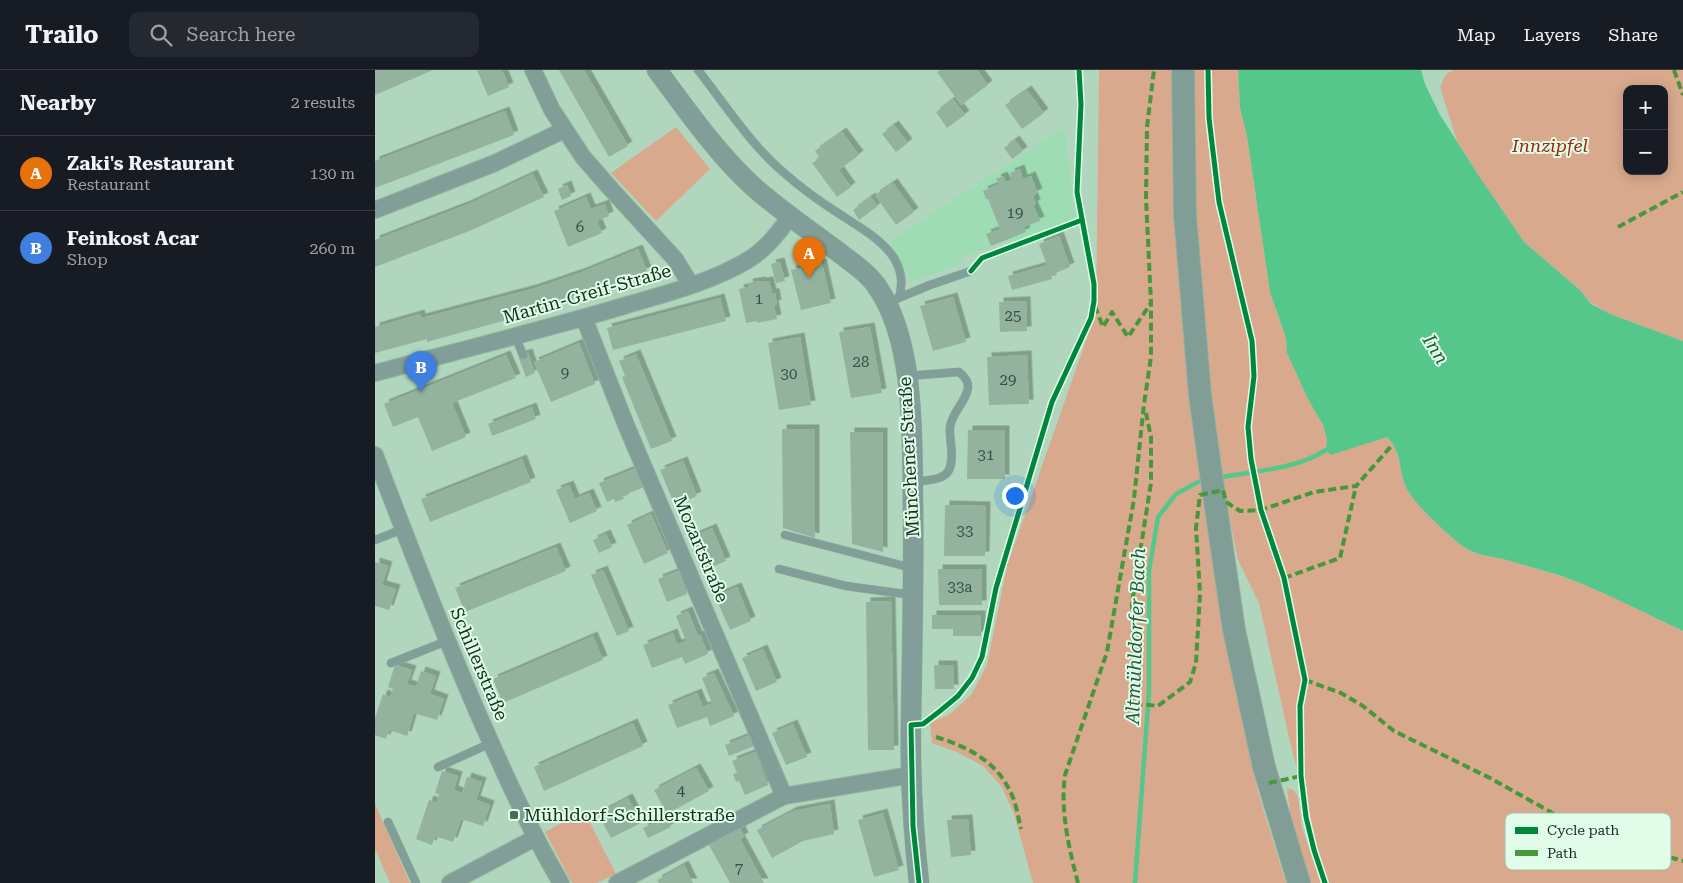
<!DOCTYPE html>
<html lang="en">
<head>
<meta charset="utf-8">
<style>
	:root { --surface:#171b24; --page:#242831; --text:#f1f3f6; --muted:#9ea1a6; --line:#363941; --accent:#2563eb }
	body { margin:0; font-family:"Roboto Serif",serif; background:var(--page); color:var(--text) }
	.controls { position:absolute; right:15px; top:15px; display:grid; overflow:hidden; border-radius:10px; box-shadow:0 2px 12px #0003 }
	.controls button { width:45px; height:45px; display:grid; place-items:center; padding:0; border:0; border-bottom:1px solid var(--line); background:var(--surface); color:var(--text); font:25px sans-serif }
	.you { position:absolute; left:639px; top:425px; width:18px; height:18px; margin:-12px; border:4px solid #fff; border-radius:50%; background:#1a73e8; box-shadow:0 0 0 8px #1a73e833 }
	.badge { display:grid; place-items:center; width:32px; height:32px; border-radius:50%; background:var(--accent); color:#fff; font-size:16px; font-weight:700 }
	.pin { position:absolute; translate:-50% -41px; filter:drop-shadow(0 1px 2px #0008) }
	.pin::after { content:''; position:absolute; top:26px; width:18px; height:15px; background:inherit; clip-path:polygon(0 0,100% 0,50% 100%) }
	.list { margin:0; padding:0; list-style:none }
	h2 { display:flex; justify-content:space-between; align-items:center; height:65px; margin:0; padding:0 20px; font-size:21px }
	h2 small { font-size:16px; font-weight:400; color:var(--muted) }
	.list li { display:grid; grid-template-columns:32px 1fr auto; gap:15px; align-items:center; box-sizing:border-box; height:75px; padding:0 20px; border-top:1px solid var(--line) }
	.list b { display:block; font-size:19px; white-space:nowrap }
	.list p { margin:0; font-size:16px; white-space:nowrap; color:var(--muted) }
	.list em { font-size:16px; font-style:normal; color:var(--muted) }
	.icon { flex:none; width:28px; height:28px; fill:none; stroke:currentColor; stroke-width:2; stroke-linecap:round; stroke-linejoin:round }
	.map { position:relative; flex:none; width:1308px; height:813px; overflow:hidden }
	header { display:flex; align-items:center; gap:30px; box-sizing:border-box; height:70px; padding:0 25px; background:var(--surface); border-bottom:1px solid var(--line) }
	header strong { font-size:24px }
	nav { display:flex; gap:28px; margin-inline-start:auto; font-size:18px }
	.search { width:350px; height:45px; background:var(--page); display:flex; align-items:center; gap:12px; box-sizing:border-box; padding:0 18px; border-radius:10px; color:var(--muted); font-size:19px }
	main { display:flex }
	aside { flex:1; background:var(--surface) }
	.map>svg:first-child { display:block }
	.built { fill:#9edcb3 }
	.green { fill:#d8a98d; fill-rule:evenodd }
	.water { fill:#56c78a }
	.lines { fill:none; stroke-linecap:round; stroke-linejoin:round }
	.stream { stroke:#56c78a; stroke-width:4.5 }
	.building { fill:#93b39e; filter:url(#shadow) }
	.service-casing { stroke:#94b39e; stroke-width:9 }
	.minor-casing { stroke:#94b39e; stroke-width:18 }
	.tertiary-casing { stroke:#94b39e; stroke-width:21 }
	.secondary-casing { stroke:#94b39e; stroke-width:24 }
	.service { stroke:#819f98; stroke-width:8 }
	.minor { stroke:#819f98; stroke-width:16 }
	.tertiary { stroke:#819f98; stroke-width:20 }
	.secondary { stroke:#809e95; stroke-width:22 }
	.quiet { stroke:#47973d; stroke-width:4; stroke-dasharray:8 4; stroke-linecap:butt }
	.cycleway-casing { stroke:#e1fde9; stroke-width:8 }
	.cycleway { stroke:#00873e; stroke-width:5 }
	.poi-dot { fill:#4a6b56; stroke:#e1fde9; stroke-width:2 }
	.labels { text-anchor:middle; stroke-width:4; stroke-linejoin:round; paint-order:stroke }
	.number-label { font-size:15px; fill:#33523f }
	.park-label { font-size:18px; font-style:italic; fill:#992707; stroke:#e1fde9 }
	.street-label { font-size:18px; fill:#13311f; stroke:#e1fde9 }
	.poi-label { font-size:18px; fill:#13311f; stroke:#e1fde9; text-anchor:start }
	.water-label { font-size:19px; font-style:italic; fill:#265b3b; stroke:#e1fde9 }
	.key { fill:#e1fde9; stroke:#a3c0ac; stroke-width:1 }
	.key-label { font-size:14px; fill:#13311f }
</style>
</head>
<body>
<header>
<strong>Trailo</strong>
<div class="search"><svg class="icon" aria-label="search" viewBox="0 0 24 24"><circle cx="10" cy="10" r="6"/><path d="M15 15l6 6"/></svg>Search here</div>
<nav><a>Map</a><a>Layers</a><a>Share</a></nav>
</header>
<main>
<aside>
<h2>Nearby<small>2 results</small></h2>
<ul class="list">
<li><span class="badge" style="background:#e8710a">A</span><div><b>Zaki's Restaurant</b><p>Restaurant</p></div><em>130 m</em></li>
<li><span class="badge" style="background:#3f7fe0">B</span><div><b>Feinkost Acar</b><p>Shop</p></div><em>260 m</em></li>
</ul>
</aside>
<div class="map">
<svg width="1308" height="813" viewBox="0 0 1308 813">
	<defs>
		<filter id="shadow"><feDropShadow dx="4.5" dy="-4.5" stdDeviation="0" flood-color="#0004"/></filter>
	</defs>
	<rect width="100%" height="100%" fill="#b0d7bd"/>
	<!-- built -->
	<path class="built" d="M689 57 700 149 637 174 634 170 588 187 586 193 535 212 532 203 512 174Z"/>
	<!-- green -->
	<g class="green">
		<path d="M724 0H800L829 431 847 554 883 722 911 813H658L639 744 627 717 608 696 582 682 557 673 555 653 575 644 596 625 612 595 632 496 721 242Z"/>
		<path d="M818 0H863L865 38 872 66 895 222 911 268 912 283 934 331 948 355 952 369 986 374 1012 367C1029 385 1022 399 1032 419 1040 435 1070 462 1085 474 1101 487 1115 485 1135 491 1156 497 1179 503 1200 511 1237 526 1272 544 1308 561V813H953L945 793 913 663 884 533 863 490 846 408 838 346 824 188 819 93Z"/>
		<path d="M1079 0H1308V271L1235 244 1216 233 1205 220 1149 172 1104 106 1082 71 1065 17 1071 4ZM1252 19H1289V101H1252Z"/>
		<path d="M301 57 335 99 281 151 236 103Z"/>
		<path d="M912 718 918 720 923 727 927 757 946 813H932L916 752Z"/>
		<path d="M0 734 35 813H15L0 779Z"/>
		<path d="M209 741 241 804 222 813H197L170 762Z"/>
	</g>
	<!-- water -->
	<path class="water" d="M863 0H1046L1050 14 1065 45 1104 106 1149 172 1205 220 1216 234 1235 244 1308 271V561C1272 544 1237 526 1200 511 1180 503 1156 497 1135 491 1116 485 1101 487 1085 474 1070 462 1040 435 1032 419 1022 399 1029 385 1012 367L956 385 951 380 952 369 948 355 934 331 912 283 911 268 895 222 872 66 865 38Z"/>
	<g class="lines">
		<!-- stream -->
		<g class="stream">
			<path d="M842 408C878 401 920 400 951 380"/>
			<path d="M760 813 774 622V501L783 447 801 424 823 412 830 411"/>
		</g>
	</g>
	<!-- building -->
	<g class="building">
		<path d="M0 0H58L0 25Z"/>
		<path d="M102 0H127L134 17 113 26Z"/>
		<path d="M184 0H209L253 76 234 87Z"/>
		<path d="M565 0H602L613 15 586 35 562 2Z"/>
		<path d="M652 20 669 43 647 59 630 35Z"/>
		<path d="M578 29 590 45 572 58 561 42Z"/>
		<path d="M130 41 139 65 0 118V91Z"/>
		<path d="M519 55 533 73 521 82 507 64Z"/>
		<path d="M467 62 484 85 464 100 476 117 462 127 437 93 445 88 440 81Z"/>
		<path d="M640 70 648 81 637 89 629 78Z"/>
		<path d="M645 99 648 109 656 106 663 123 658 125 661 134 658 135 665 151 649 157 651 162 616 176 611 164 625 159 613 129H611L608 121 624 114 621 109 628 106 631 112 637 109 635 103Z"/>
		<path d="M158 104 169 127 97 160 0 197V170L91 135Z"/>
		<path d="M518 113 539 142 521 155 500 125Z"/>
		<path d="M192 115 196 126 187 130 183 119Z"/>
		<path d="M211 127 216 139 230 134 234 146 222 151 227 163 193 177 179 141Z"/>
		<path d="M496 127 503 136 484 150 478 140Z"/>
		<path d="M684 166 695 197 676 205 677 209 637 220 633 206 672 195 664 174Z"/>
		<path d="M263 179 272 201 254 208 175 238 52 272V269L0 283V257L45 244 46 248 157 219 207 202Z"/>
		<path d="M405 192 410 211 401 213 396 194Z"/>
		<path d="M447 193 456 233 426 240 416 200Z"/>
		<path d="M386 211V212L394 211 397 223H400L402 234 399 235 402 249 382 253V251L371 253 364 219 374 217 373 213Z"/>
		<path d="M578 227 591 272 558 281 545 236Z"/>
		<path d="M345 228 351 251 238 280 232 258Z"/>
		<path d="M651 231 652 261 625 262 624 232Z"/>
		<path d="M495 257 507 323 476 328 464 262Z"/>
		<path d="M425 267 436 335 404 340 393 273Z"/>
		<path d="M204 273 220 314 176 332 159 292Z"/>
		<path d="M153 283 160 303 151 307 143 286Z"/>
		<path d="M261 284 297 371 276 379 247 307 250 306 244 291Z"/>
		<path d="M131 285 141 308 77 333 91 367 57 381 43 347 18 357 9 334Z"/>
		<path d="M652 285 654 334 614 335 612 287Z"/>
		<path d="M157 337 161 349 117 366 113 354Z"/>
		<path d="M407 359H440V468L408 458Z"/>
		<path d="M593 360H630V409H592Z"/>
		<path d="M475 362H508V482L477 474Z"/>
		<path d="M147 389 156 412 55 452 46 429Z"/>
		<path d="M308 391 322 426 300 436 285 400Z"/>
		<path d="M261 398 269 417 247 426 249 429 240 432 239 429 232 432 224 413Z"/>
		<path d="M194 415 200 429 214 423 222 441 195 453 181 420Z"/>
		<path d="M570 435 611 436 610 486H569Z"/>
		<path d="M276 444 293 483 269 494 252 455Z"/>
		<path d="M337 458 351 491 330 500 316 467Z"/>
		<path d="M231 464 237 477 224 483 218 470Z"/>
		<path d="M181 477 191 501 90 542 80 518Z"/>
		<path d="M0 492 13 496 7 515 21 519 14 540 0 536Z"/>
		<path d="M563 499H607V535H564Z"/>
		<path d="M228 500 254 561 242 566 216 505Z"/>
		<path d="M303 501 312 524 292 532 283 509Z"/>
		<path d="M362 517 376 551 355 560 340 526Z"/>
		<path d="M516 531 519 680H493L491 532Z"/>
		<path d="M313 541 323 566 325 565 333 584 310 594 307 587 277 598 268 575 298 563 302 574 311 571 301 546Z"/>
		<path d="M557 545H606V566H578V559H557Z"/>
		<path d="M218 566 228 590 128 633 118 609Z"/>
		<path d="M388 579 402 612 381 621 367 588Z"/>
		<path d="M20 595 37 600 32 614 41 617 46 601 61 606 55 624 69 629 62 650 39 643 32 666 14 660 11 669 0 665V648L8 624 15 627 18 619 13 617Z"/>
		<path d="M559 595H578L579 619H560Z"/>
		<path d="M339 603 359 646 335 656 332 647 302 658 293 635 322 623 328 637 337 633 327 608Z"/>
		<path d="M258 653 268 676 169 721 159 697Z"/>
		<path d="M418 654 432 687 411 695 397 663Z"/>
		<path d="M375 665 379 676 354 686 350 675Z"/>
		<path d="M380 682 393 715 370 725 364 711 361 712 358 704 362 703 357 691Z"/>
		<path d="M321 698 334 721 292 744 279 720Z"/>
		<path d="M67 701 83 706 79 720 87 723 92 707 107 712 101 730 115 735 108 756 86 749 78 772 60 766 57 775 41 769 54 730 62 733 64 724 60 723Z"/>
		<path d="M253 728 266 753 236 768 223 744Z"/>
		<path d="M455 734 459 764 428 771 397 788 382 760 418 741Z"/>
		<path d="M508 743 524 800 499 807 483 750Z"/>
		<path d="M291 747 296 757 273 768 268 758Z"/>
		<path d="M593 749 596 785 576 787 572 750Z"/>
		<path d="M365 758 369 767 365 769 389 813H355L334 775Z"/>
		<path d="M309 795 318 813H284L282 810Z"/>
	</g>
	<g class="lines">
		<!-- service casing -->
		<g class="service-casing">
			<g id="service">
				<path d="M323 0C349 33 376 75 408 102 425 117 444 131 463 143 482 156 506 168 519 188 527 202 528 213 524 228"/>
				<path d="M521 229 555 215 596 201"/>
				<path d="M140 266 148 285"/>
				<path d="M532 306 584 302C589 306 594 311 593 318 591 332 577 342 575 357 574 370 580 387 574 400 569 411 549 410 539 412"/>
				<path d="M410 465 537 498"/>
				<path d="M0 470 28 459"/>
				<path d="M404 499 471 516 537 525"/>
				<path d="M16 593 72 571"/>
				<path d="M63 697 116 673"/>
				<path d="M13 752 41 813"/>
			</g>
		</g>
		<!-- minor casing -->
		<g class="minor-casing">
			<g id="minor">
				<path d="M158 0 177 40 208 87 235 118 300 189 316 215"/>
				<path d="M0 140 120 93 189 60"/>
				<path d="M209 248 251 355 409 726"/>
				<path d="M0 303C83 281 167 260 249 236 289 224 337 212 373 190 391 179 403 163 415 147"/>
				<path d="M0 385C32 470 65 555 101 639 127 698 153 757 186 813"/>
				<path d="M75 813 160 768"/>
				<path d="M242 813 409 726 536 705"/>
			</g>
		</g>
		<!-- tertiary casing -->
		<g class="tertiary-casing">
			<path id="tertiary" d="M282 0C311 39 345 88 382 120 409 143 438 163 466 184 479 194 494 204 503 218 541 274 537 371 538 437 539 509 537 581 536 653 535 707 538 759 544 813"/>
		</g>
		<!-- secondary casing -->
		<g class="secondary-casing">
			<path id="secondary" d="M808 0 810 145 825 325 835 397 859 560 889 697 924 813"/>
		</g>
		<!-- service -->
		<use href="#service" class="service"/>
		<!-- minor -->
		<use href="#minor" class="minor"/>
		<!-- tertiary -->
		<use href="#tertiary" class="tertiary"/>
		<!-- secondary -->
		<use href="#secondary" class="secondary"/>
		<!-- quiet -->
		<g class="quiet">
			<path d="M1299 0 1308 25"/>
			<path d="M1243 157 1308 122"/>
			<path d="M720 236 728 257 737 242 753 267 776 233"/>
			<path d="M909 508 965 488 981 416"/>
			<path d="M930 610 966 623 988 636 1019 661 1115 708 1190 750 1273 781 1308 791"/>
			<path d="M756 636 759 615 757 533 776 413V367L771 343"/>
			<path d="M748 638 764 634 783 636 815 612 821 593 825 524 821 458 825 425 848 420 851 432 865 441 886 440 939 422 981 416 1018 374"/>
			<path d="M561 667C591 676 621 691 635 721 641 732 643 747 646 759"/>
			<path d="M894 713 926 706"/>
			<path d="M703 813C694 779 685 740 690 705L732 582 759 429 769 334 776 287V233L771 128 772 57 779 0"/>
		</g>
		<!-- cycleway casing -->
		<g class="cycleway-casing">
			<g id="cycleway">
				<path d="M833 0 834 48 844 132 877 271 879 306 873 357 876 389 886 440 909 508 930 610 925 636 926 706 931 747 939 780 950 813"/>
				<path d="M596 201 607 188 707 150"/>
				<path d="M544 813 538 756 536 655 548 654 565 641 583 626 597 608 607 587 621 518 677 332 716 248 719 231V214L702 122 706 34 704 0"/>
			</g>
		</g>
		<!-- cycleway -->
		<use href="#cycleway" class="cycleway"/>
	</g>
	<!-- markers -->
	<rect class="poi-dot" x="134" y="740" width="10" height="10" rx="2.5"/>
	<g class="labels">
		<!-- number labels -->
		<g class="number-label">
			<text x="640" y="148">19</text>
			<text x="205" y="162">6</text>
			<text x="384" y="234">1</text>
			<text x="638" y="251">25</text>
			<text x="486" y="297">28</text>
			<text x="190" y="308">9</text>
			<text x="414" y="309">30</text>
			<text x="633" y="315">29</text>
			<text x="611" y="390">31</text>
			<text x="590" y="466">33</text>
			<text x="585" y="522">33a</text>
			<text x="306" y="726">4</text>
			<text x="364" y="803">7</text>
		</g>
		<!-- park labels -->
		<g class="park-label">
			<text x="1175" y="82">Innzipfel</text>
		</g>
		<!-- street labels -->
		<g class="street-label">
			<text transform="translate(212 224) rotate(-16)" y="6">Martin-Greif-Straße</text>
			<text transform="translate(534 387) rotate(-93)" y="6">Münchener Straße</text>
			<text transform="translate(326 479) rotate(67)" y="6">Mozartstraße</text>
			<text transform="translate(104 594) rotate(67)" y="6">Schillerstraße</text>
		</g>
		<!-- poi labels -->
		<g class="poi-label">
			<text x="149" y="751">Mühldorf-Schillerstraße</text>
		</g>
		<!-- water labels -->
		<g class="water-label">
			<text transform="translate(1061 279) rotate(58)" y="7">Inn</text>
			<text transform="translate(760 566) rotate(-88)" y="7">Altmühldorfer Bach</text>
		</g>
	</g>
	<!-- legend -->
	<rect x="1130" y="743" width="166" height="57" rx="8" class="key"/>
	<rect x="1140" y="757" width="23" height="7" fill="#00873e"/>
	<rect x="1140" y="780" width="23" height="6" fill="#47973d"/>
	<g class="key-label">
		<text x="1172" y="765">Cycle path</text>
		<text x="1172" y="788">Path</text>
	</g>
</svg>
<div class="controls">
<button>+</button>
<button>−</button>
</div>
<div class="you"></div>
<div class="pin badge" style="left:434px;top:208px;background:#e8710a">A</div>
<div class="pin badge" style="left:46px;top:322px;background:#3f7fe0">B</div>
</div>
</main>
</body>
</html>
